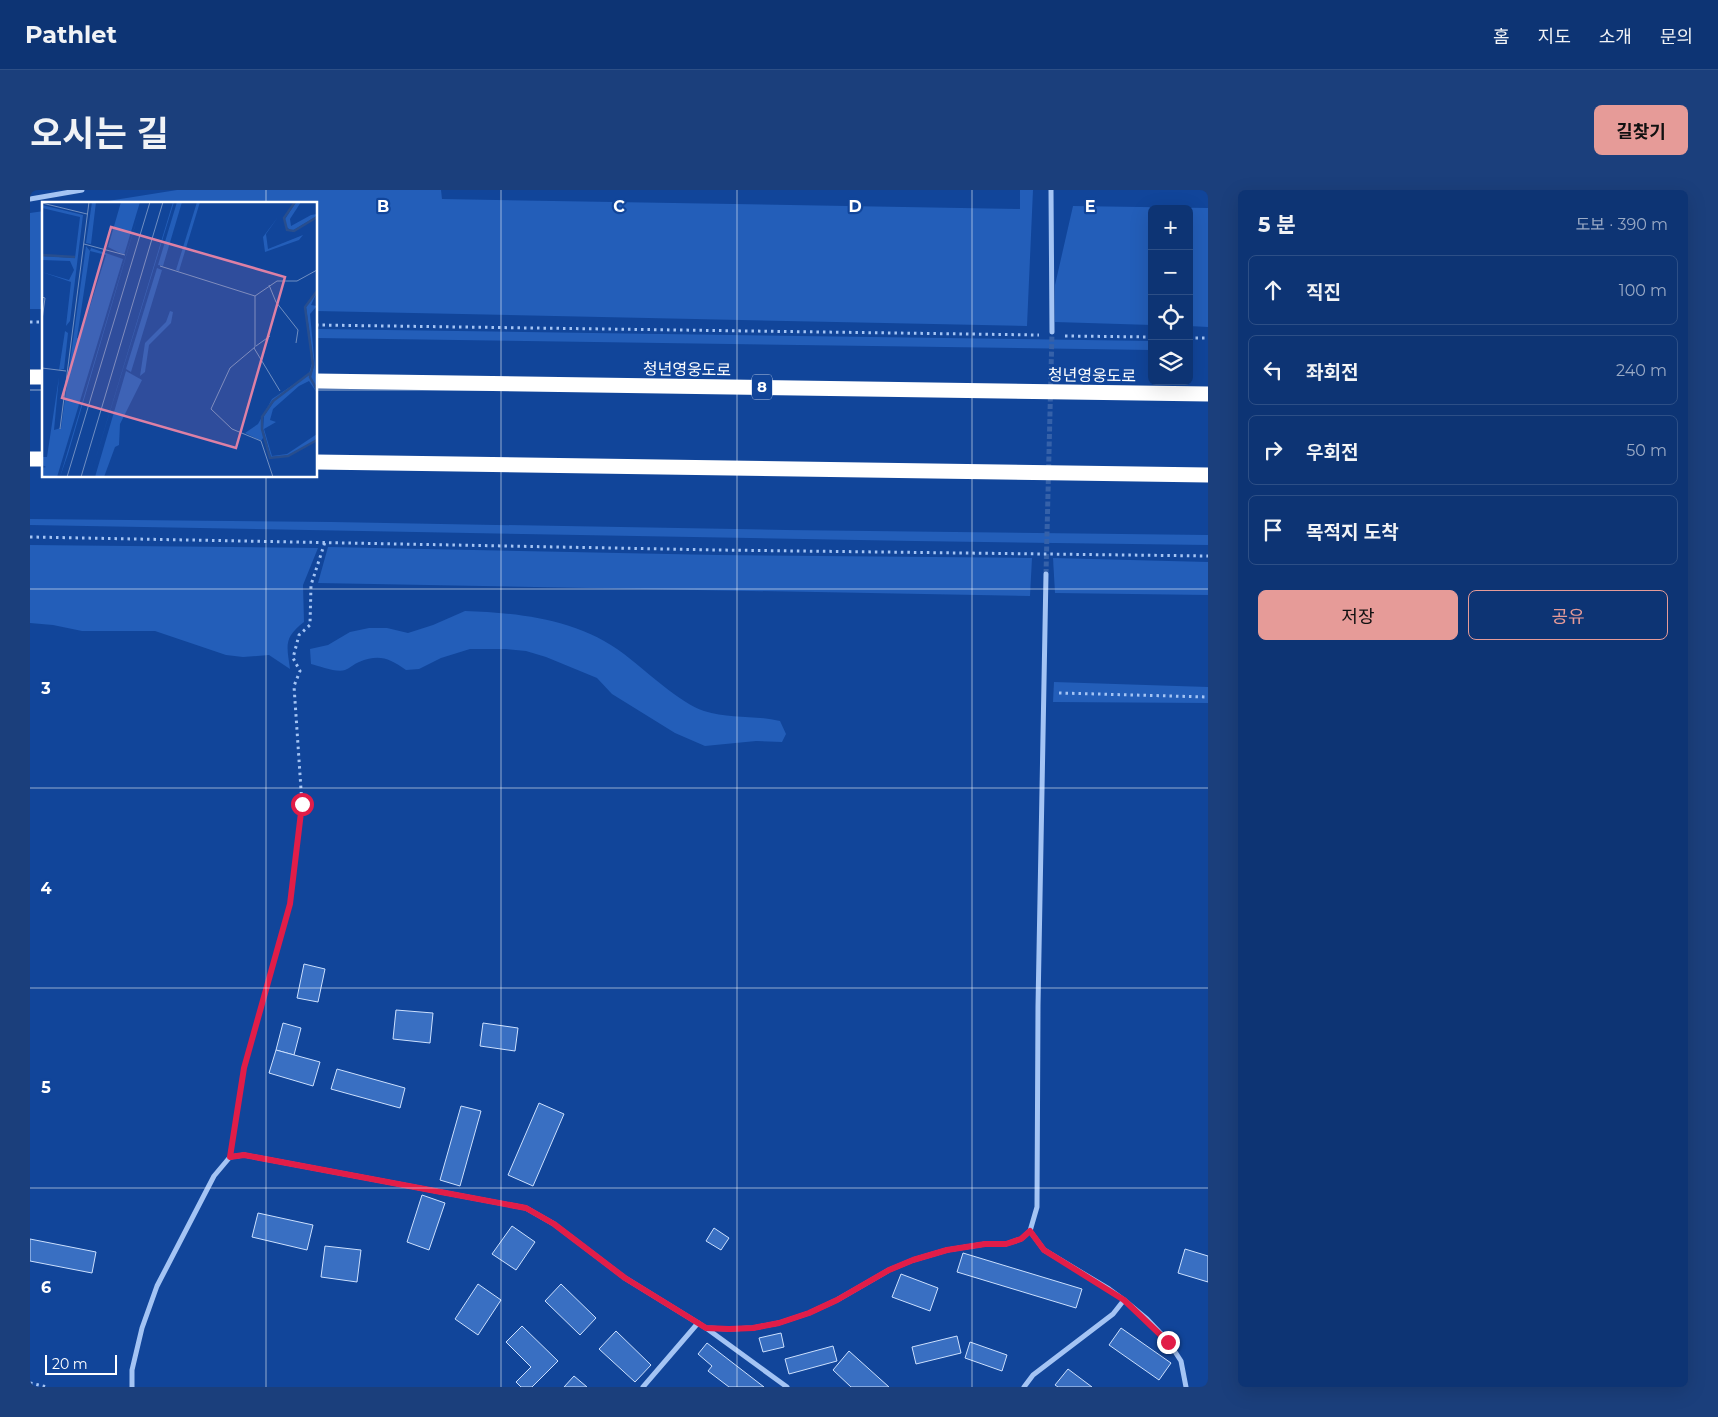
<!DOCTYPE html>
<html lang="ko">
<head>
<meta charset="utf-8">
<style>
	:root { --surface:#0d3474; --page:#1b3f7c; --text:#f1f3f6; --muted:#9aaac5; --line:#2d4f86; --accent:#e69b98 }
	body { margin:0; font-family:Montserrat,"Noto Sans KR",sans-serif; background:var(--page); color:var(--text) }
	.controls { position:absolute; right:15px; top:15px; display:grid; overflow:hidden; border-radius:8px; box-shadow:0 5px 20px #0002 }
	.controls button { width:45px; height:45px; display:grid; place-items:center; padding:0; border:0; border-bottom:1px solid var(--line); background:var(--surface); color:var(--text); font:25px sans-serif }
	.scale { position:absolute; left:15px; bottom:12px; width:72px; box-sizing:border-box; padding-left:5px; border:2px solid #fff; border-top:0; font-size:14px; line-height:18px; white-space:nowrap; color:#fff; -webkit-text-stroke:4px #11459a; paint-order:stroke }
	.stop { position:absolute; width:15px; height:15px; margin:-11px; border:4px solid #e11d48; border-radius:50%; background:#fff }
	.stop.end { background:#e11d48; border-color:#fff; box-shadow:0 1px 5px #0008 }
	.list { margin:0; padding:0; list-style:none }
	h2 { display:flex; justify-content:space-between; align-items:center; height:65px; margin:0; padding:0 20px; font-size:21px }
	h2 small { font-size:16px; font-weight:400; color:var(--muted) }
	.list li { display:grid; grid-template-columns:32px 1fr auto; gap:15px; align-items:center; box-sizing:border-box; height:70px; margin:0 10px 10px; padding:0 10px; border:1px solid var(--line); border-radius:8px }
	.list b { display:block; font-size:19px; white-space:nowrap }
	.list em { font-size:16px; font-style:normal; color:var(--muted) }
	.actions { display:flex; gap:10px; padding:15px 20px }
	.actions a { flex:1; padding:11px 0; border:1px solid var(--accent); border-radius:8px; text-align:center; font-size:18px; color:var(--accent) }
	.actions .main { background:var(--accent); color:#111 }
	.icon { flex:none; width:28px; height:28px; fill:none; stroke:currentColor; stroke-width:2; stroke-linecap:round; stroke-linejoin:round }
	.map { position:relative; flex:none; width:1178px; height:1197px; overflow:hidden; border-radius:8px }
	header { display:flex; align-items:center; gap:30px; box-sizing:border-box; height:70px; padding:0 25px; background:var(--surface); border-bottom:1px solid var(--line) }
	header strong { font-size:24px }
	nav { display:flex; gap:28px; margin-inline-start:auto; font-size:18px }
	.intro { display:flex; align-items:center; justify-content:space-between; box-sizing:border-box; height:120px; padding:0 30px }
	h1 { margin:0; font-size:35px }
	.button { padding:12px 22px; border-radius:8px; background:var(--accent); color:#111; font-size:18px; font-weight:700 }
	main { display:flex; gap:30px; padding:0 30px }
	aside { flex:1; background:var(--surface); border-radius:8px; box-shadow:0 5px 20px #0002 }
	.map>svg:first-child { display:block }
	.green { fill:#235eb9 }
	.building { fill:#396fc2; stroke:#cce0fe }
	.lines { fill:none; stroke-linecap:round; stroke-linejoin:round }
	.street-tunnel { stroke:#3561a9; stroke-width:5; stroke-dasharray:5 2.5; stroke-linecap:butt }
	.path { stroke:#a4c4f4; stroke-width:3; stroke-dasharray:2.5 4; stroke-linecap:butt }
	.street { stroke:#a4c4f4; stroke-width:5 }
	.highway { stroke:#fff; stroke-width:15 }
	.route { stroke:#e11d48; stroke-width:6 }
	.grid { fill:none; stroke:#fff; stroke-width:1; stroke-opacity:0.55 }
	.labels { text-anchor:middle; stroke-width:4.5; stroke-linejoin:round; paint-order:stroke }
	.shield { fill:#11459a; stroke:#b8c7e1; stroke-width:1 }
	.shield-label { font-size:15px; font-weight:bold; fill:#fff }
	.street-label { font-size:16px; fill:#fff; stroke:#11459a }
	.inset-river { fill:none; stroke:#284e8e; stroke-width:2.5 }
	.inset-road { fill:none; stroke:#708fc2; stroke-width:1 }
	.view { fill:#dd80a5; fill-opacity:0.15; stroke:#dd80a5; stroke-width:2.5 }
	.inset-edge { fill:none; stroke:#fff; stroke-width:2.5 }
	.grid-label { font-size:16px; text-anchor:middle; font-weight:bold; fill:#fff; stroke:#11459a; stroke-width:4.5; stroke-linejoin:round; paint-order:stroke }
</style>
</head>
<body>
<header>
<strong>Pathlet</strong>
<nav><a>홈</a><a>지도</a><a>소개</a><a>문의</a></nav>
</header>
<div class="intro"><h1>오시는 길</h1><a class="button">길찾기</a></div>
<main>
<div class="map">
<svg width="1178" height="1197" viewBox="0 0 1178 1197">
	<rect width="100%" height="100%" fill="#11459a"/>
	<!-- green -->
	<g class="green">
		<path d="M147 0H411L412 9 990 19V0H1003L997 136 286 121V14H59Z"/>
		<path d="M1043 16 1178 18V137L1159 136V19H1122V135L1025 132V95Z"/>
		<path d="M14 21V119H0V23Z"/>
		<path d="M286 139 1122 151V160L286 148Z"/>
		<path d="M0 329 302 332 756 340 1178 345V355L884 351 0 335Z"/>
		<path d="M0 355 288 358 273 395 274 432C253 448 257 456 260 479L239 465 213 467 196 465 125 441H52L23 435 0 433Z"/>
		<path d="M298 357 688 365 1002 368 1000 406 288 393Z"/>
		<path d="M1023 368 1178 372V405L1025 403Z"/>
		<path d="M435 421C490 423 548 429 594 464 615 480 650 513 674 521 699 529 725 525 750 531L756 544 752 552 726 551 675 556 645 543 582 504 567 488 516 467 496 461 476 459H440L411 468 389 479 376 480C359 468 349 464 329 472 324 474 320 478 315 480 307 483 289 476 281 474L280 459 298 455 320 442 339 438H357L378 443 403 435Z"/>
		<path d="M1024 492 1178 497V513L1023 512Z"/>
	</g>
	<!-- building -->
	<g class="building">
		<path d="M274 774 295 779 288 812 267 808Z"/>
		<path d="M366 820 403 823 400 853 363 849Z"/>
		<path d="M253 833 271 838 264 865 246 860Z"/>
		<path d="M453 833 488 838 485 861 450 856Z"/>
		<path d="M246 860 290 872 283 896 239 883Z"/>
		<path d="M307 879 375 898 370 918 301 899Z"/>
		<path d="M509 913 534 924 503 996 478 985Z"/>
		<path d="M431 916 451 921 430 996 410 990Z"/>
		<path d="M392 1005 415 1013 399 1060 377 1052Z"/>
		<path d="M228 1023 283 1035 277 1060 222 1047Z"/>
		<path d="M482 1036 505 1052 486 1080 462 1064Z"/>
		<path d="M684 1038 699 1048 691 1060 676 1051Z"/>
		<path d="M0 1049 66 1062 62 1083 0 1071Z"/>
		<path d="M295 1056 331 1060 327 1092 291 1087Z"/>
		<path d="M1155 1059 1178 1066V1092L1148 1083Z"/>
		<path d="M933 1063 1052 1099 1046 1118 927 1082Z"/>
		<path d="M871 1084 908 1098 900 1121 862 1107Z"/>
		<path d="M448 1094 471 1110 448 1145 425 1129Z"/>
		<path d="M531 1094 566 1128 550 1145 515 1111Z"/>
		<path d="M492 1136 528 1171 502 1197H491L486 1192 501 1177 476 1152Z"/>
		<path d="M1091 1138 1141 1173 1129 1190 1079 1155Z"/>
		<path d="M586 1141 621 1175 605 1192 569 1159Z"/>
		<path d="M751 1143 754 1157 733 1162 729 1148Z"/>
		<path d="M927 1146 931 1163 886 1174 882 1157Z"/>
		<path d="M940 1152 977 1165 972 1181 935 1168Z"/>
		<path d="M677 1153 734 1197H699L678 1181 682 1176 668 1164Z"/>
		<path d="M803 1156 807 1171 759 1184 755 1169Z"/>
		<path d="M819 1161 859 1197H821L803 1180Z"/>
		<path d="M1038 1179 1062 1197H1028L1025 1195Z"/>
		<path d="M544 1186 557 1197H534Z"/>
	</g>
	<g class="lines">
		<!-- street-tunnel -->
		<path class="street-tunnel" d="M1016 384 1022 142"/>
		<!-- path -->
		<g class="path">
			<path d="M0 132H14"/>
			<path d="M286 135 1009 145"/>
			<path d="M1035 146 1122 147"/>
			<path d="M1159 148H1178"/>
			<path d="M0 347 687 360 1178 366"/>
			<path d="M1029 503 1178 507"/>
			<path d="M202 954 214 878 260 714 272 614 264 496 270 481 263 468 269 445 280 435 281 395 295 352"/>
			<path d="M0 1193 17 1197"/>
		</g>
		<!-- street -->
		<g class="street">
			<path d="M1021 0 1022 142"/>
			<path d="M0 9 52 0"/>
			<path d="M1000 1041 1014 1060 1079 1099 1094 1110 1117 1129 1138 1151 1151 1171 1156 1197"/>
			<path d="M676 1138 757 1197"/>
			<path d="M102 1197V1180L112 1138 127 1096 184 986 200 967 214 965 496 1018 524 1034 595 1088 668 1133 676 1138 699 1139 723 1138 749 1133 779 1123 807 1110 859 1080 883 1070 917 1060 955 1054H976L991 1049 1000 1041 1007 1017 1008 816 1016 384"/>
			<path d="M613 1197 668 1133"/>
			<path d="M994 1197 1003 1185 1083 1124 1094 1110"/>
		</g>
		<!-- highway -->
		<g class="highway">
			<path d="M0 187H14"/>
			<path d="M286 191 1178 204"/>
			<path d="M0 269H14"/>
			<path d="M286 272 1178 285"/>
		</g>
	</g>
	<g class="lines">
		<!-- route -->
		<path class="route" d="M272 614 260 714 214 878 200 967 214 965 496 1018 524 1034 595 1088 668 1133 676 1138 699 1139 723 1138 749 1133 779 1123 807 1110 859 1080 883 1070 917 1060 955 1054H976L991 1049 1000 1041 1014 1060 1094 1110 1138 1152"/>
	</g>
	<!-- grid -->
	<path class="grid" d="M236 0V14M471 0V1197M707 0V1197M942 0V1197M0 200H14M286 200H1178M236 286V1197M0 399H1178M0 598H1178M0 798H1178M0 998H1178"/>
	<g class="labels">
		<!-- shield labels -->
		<rect class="shield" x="722" y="184.5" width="20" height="25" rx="4"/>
		<g class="shield-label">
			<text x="732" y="202">8</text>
		</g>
		<!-- street labels -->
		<g class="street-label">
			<text transform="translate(657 179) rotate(1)" y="6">청년영웅도로</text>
			<text transform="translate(1062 185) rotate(1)" y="6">청년영웅도로</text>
		</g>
	</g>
	<!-- overview -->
	<g transform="translate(12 12)">
		<rect width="275" height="275" fill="#11459a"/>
		<path d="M50 0H54L49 42 44 41ZM79 0H98L82 53 66 45ZM100 0 26 252 18 275ZM131 0H132L48 275 81 166ZM135 0H140L121 64 116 63ZM155 0H158L137 69 134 68ZM254 0H259L248 17 249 24 269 13 275 12V14L250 29 243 24V17ZM0 3 41 13 28 119 24 124 29 80 0 70 27 78 32 68 28 59 0 58V54L33 56 38 15 0 6ZM236 15 224 32 226 47 261 33 257 38 223 50 221 35ZM44 44 48 49 35 136H38L64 53 48 49 49 46 81 57 15 275H0V266L4 265 0 263V255H5L17 175 12 228 19 226ZM115 66 120 68 89 170 84 167ZM275 90 269 103 275 104 268 112 275 186 268 176 272 164 264 105ZM128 109 131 110 129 121 107 143 103 170 98 174 103 141 124 120ZM23 129 26 131 22 167 17 168ZM268 141 271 163 268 171 260 179 232 198 227 203 220 215 221 236 219 239 203 231 216 222 230 197 267 172 270 161ZM84 169 100 178 78 222 77 243 73 245 62 275H53ZM267 173 275 191 267 179 257 184 231 207 228 218 234 220 222 227 230 254 245 252 275 232V238L245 254 229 255 221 227 222 214 233 198Z" fill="#235eb9"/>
		<path class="inset-river" d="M253 0 242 16 245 28 252 29 275 15M0 53 33 55M275 89 263 105 271 163 268 175 275 188M268 171 231 199 220 215V227L228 256 246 254 275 238"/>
		<path class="inset-road" d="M0 1 45 12M42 42 83 53M118 64 213 94V145L188 166 169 207 190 227 219 239 231 275M227 83 234 100 256 128 254 141M213 94 235 79H255L275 68M0 95 3 96 0 118M214 144 228 134M212 146 238 189M0 166 24 169M18 227 47 0M25 275 108 0M39 275 121 0"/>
		<path class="view" d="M69 25 243 75 194 246 20 196Z"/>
		<rect width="275" height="275" class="inset-edge"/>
	</g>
	<g class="grid-label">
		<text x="353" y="22">B</text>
		<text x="589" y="22">C</text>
		<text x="825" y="22">D</text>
		<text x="1060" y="22">E</text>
		<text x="16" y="504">3</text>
		<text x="16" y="704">4</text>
		<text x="16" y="903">5</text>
		<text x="16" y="1103">6</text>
	</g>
</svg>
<div class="controls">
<button>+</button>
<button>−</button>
<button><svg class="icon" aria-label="locate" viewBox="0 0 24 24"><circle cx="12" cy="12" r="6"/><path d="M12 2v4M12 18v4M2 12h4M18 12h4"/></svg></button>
<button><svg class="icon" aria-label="layers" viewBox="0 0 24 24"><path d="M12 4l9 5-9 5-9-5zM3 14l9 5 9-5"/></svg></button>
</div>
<div class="scale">20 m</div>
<div class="stop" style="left:272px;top:614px"></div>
<div class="stop end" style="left:1138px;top:1152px"></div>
</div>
<aside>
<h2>5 분<small>도보 · 390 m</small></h2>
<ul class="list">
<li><svg class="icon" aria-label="ahead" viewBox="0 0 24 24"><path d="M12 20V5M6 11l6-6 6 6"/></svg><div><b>직진</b></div><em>100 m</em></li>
<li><svg class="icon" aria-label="left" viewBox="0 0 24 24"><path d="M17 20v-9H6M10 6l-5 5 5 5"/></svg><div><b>좌회전</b></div><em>240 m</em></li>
<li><svg class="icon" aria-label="right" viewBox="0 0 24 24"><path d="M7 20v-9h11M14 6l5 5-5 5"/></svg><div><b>우회전</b></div><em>50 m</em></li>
<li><svg class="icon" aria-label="arrive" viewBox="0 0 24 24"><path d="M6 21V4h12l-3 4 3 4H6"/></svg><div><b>목적지 도착</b></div></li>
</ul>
<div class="actions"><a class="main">저장</a><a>공유</a></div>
</aside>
</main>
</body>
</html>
